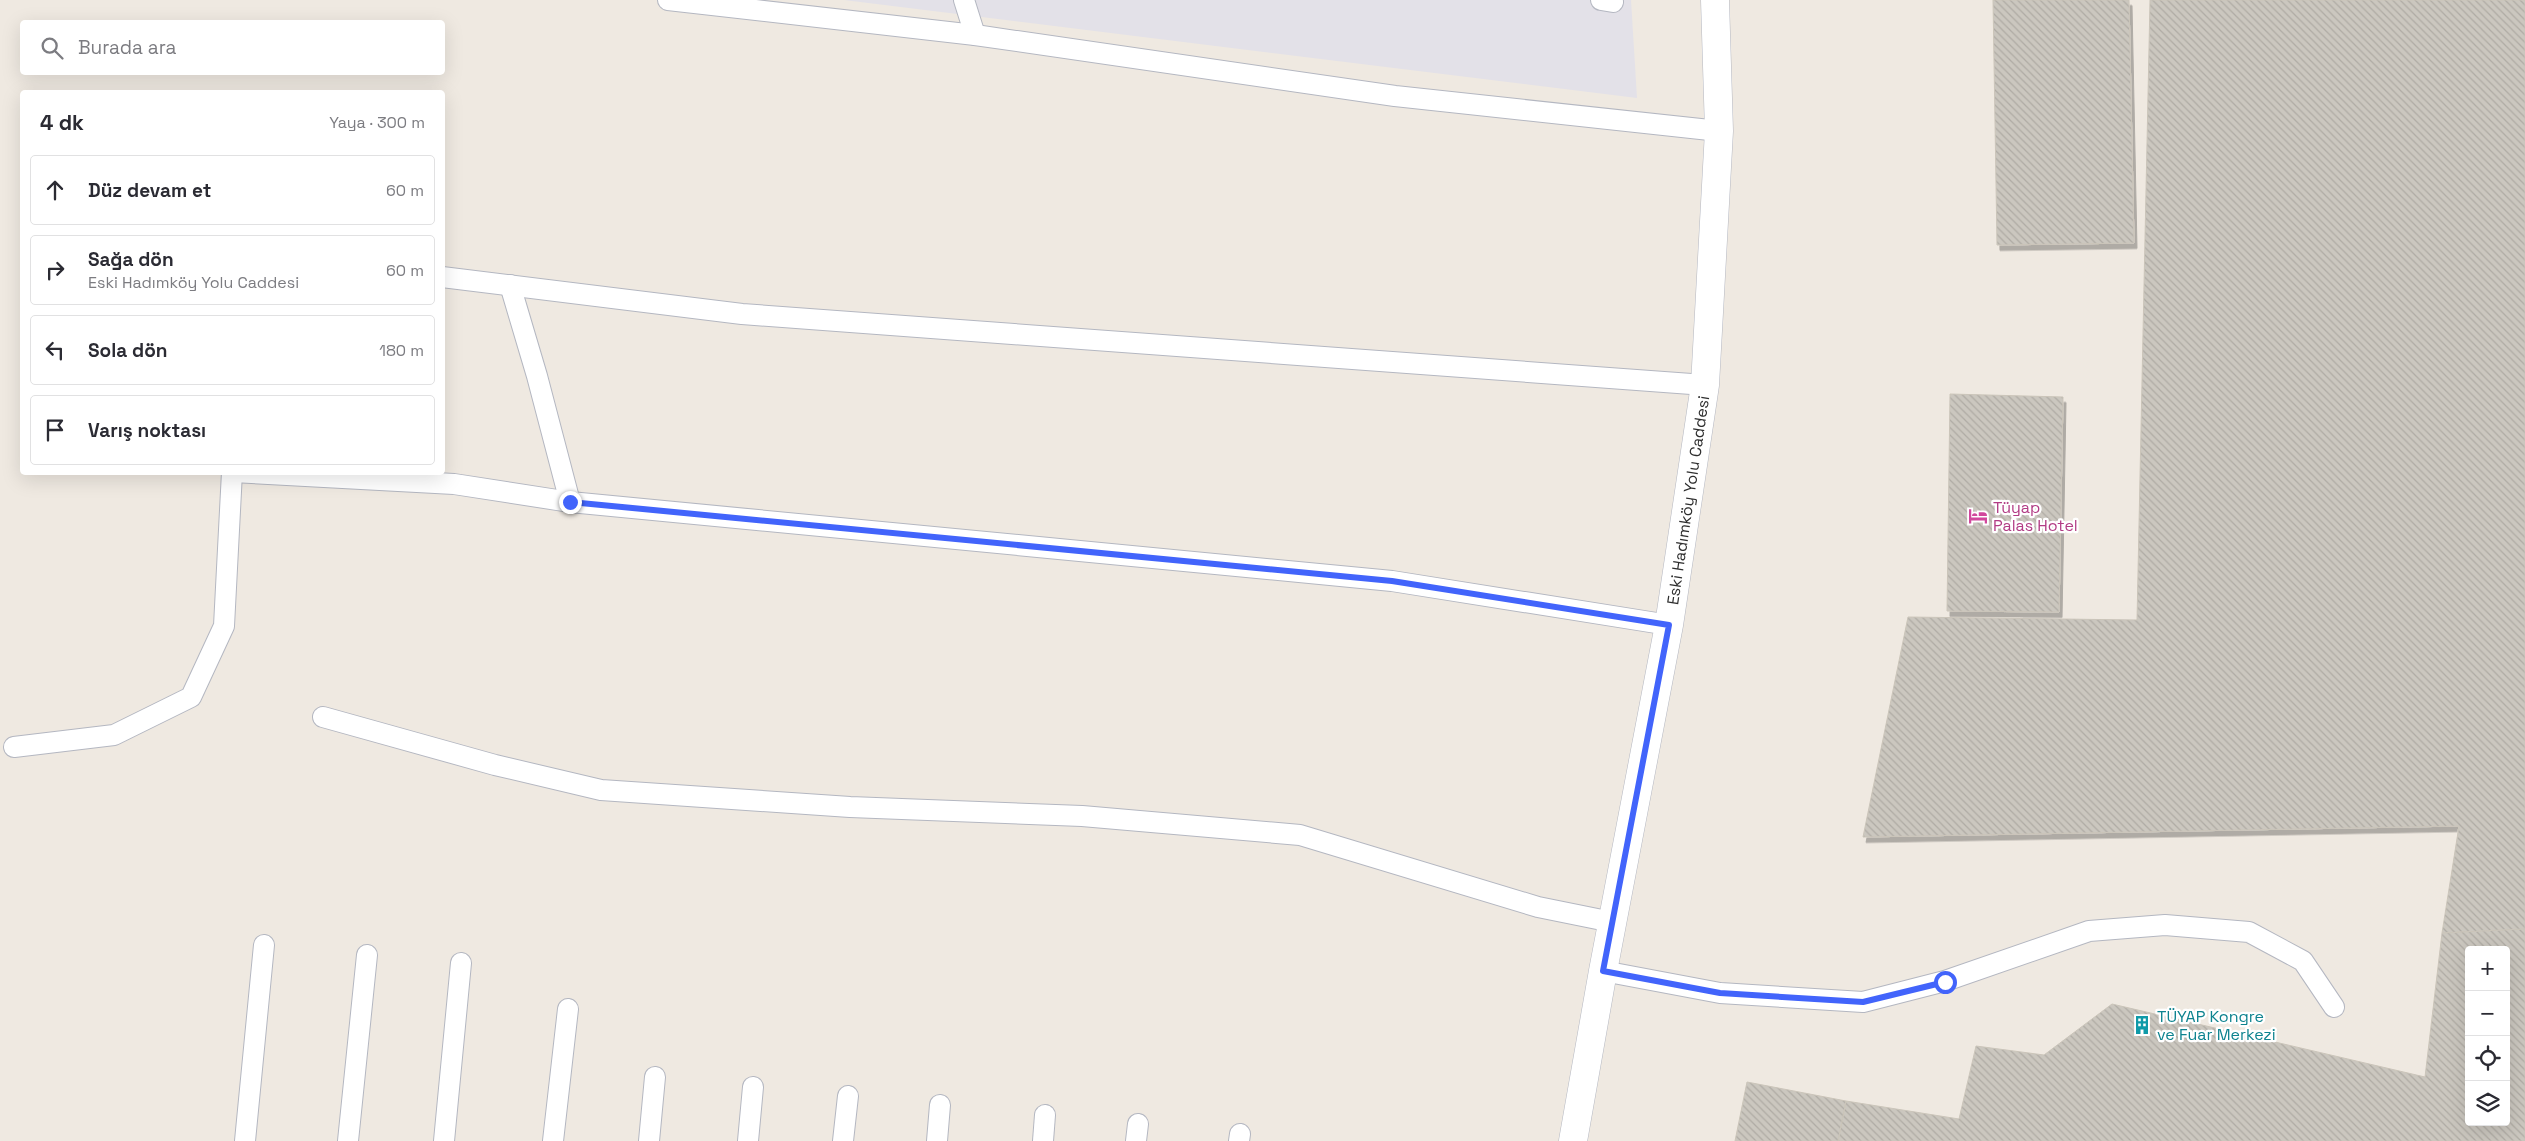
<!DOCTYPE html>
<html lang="tr">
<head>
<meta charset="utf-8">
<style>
	:root { --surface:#fff; --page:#f7f7f7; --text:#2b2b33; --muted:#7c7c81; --line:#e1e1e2 }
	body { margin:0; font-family:"Space Grotesk",sans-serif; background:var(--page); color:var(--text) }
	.controls { position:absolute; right:15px; bottom:15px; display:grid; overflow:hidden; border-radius:5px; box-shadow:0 5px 20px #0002 }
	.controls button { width:45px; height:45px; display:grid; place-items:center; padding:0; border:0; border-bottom:1px solid var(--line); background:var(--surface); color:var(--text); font:25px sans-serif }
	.stop { position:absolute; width:15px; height:15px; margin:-11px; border:4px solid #4264fb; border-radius:50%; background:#fff }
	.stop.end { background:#4264fb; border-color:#fff; box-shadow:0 1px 5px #0008 }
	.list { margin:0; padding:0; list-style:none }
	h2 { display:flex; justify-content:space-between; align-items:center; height:65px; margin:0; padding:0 20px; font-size:21px }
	h2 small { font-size:16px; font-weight:400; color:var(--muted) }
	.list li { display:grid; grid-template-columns:32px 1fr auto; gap:15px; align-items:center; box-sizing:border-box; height:70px; margin:0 10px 10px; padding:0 10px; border:1px solid var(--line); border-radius:5px }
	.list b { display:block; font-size:19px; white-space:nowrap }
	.list p { margin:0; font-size:16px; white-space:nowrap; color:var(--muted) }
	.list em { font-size:16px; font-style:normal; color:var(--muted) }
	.icon { flex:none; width:28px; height:28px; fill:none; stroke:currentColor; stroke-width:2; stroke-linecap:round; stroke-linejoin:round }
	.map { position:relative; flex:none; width:2525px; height:1141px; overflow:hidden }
	.search { position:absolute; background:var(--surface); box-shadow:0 5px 20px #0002; left:20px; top:20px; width:425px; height:55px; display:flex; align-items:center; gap:12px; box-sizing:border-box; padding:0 18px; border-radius:5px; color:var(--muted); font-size:19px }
	.panel { position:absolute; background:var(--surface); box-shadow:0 5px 20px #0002; left:20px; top:90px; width:425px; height:385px; border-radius:5px }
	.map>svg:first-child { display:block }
	.industrial { fill:#e3e1e8 }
	.building { fill:url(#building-back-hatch); stroke:#cbc5ba; fill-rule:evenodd; filter:url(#shadow) }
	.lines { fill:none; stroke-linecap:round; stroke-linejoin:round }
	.lane-casing { stroke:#b4b7c1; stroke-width:22 }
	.secondary-casing { stroke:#b4b7c1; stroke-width:29 }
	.lane { stroke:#fff; stroke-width:20 }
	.secondary { stroke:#fff; stroke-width:28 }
	.route { stroke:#4264fb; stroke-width:6 }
	.labels { text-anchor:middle; stroke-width:4.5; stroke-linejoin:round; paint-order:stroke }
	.street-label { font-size:16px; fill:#2e2e2e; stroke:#fff }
	.hotel-label { font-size:16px; fill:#b23c85; stroke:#fff; text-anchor:start }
	.culture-label { font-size:16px; fill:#0d838f; stroke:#fff; text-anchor:start }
</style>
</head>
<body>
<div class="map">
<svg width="2525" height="1141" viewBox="0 0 2525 1141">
	<defs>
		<pattern id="building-back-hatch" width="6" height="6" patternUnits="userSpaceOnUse" patternTransform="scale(1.25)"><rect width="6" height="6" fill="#cbc7bf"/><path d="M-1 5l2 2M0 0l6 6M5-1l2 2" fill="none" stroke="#afaba4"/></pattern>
		<filter id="shadow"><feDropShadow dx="3" dy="5.5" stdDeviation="0" flood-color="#0004"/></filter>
	</defs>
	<rect width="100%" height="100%" fill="#efe9e1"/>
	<!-- industrial -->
	<path class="industrial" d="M844 0H1631L1637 98Z"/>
	<!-- building -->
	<g class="building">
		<path d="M1993 0H2129L2134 243 1997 245Z"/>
		<path d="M2150 0H2525V929L2442 933 2459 826 1863 837 1908 617 2137 620Z"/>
		<path d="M1950 394 2063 397 2059 612 1947 611Z"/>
		<path d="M2525 929V1141H1838L1846 1101 1959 1119 1976 1046 2044 1055 2112 1004 2425 1077 2442 933ZM2469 950H2506V1122H2469Z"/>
		<path d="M1747 1082 1846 1101 1838 1141H1735Z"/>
	</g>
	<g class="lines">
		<!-- lane casing -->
		<g class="lane-casing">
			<g id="lane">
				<path d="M668 0 975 35 1395 96 1719 131"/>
				<path d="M964 0 975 35"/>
				<path d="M1601 0 1613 2"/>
				<path d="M442 277 742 314 1705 385"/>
				<path d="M510 285 537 376 570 502"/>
				<path d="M233 472 454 484 570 502 1392 581 1669 625"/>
				<path d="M323 717 495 765 601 790 850 807 1082 816 1300 835 1538 907 1612 922"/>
				<path d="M14 747 114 735 191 697 224 626 232 472"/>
				<path d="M1603 971 1720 993 1863 1002 1945 981 2089 931 2165 925 2249 932 2303 961 2334 1007"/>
				<path d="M245 1141 264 945"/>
				<path d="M348 1141 367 955"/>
				<path d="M444 1141 461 963"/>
				<path d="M553 1141 568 1009"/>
				<path d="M649 1141 655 1077"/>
				<path d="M748 1141 753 1087"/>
				<path d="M843 1141 848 1096"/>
				<path d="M937 1141 940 1105"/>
				<path d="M1043 1141 1045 1115"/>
				<path d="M1136 1141 1138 1124"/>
				<path d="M1239 1141 1240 1134"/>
			</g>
		</g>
		<!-- secondary casing -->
		<g class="secondary-casing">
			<g id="secondary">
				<path id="s1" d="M1573 1141 1603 971 1669 625 1705 385 1719 131 1715 0"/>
			</g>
		</g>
		<!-- lane -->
		<use href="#lane" class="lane"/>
		<!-- secondary -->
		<use href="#secondary" class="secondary"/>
	</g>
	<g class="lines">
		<!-- route -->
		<path class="route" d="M570 502 1392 581 1669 625 1603 971 1720 993 1863 1002 1945 982"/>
	</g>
	<!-- icons -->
	<defs>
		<g id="hotel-bare" transform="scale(1.5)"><path d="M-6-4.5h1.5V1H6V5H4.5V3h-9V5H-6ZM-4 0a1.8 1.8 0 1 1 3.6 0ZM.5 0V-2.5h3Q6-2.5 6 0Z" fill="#d1479c" stroke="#fff" stroke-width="2.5" paint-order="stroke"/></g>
		<g id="building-bare" transform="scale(1.5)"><path d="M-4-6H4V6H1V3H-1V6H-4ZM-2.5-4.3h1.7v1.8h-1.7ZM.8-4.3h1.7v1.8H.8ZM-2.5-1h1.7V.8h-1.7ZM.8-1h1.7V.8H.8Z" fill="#0f9aa8" stroke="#fff" stroke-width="2.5" paint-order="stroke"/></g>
	</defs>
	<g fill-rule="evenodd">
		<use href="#hotel-bare" x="1978" y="516"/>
		<use href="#building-bare" x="2142" y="1025"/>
	</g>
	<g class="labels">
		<!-- street labels -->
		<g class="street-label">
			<text dy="6" stroke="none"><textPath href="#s1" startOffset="651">Eski Hadımköy Yolu Caddesi</textPath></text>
		</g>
		<!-- hotel labels -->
		<g class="hotel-label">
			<text x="1993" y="513">Tüyap<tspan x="1993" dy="18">Palas Hotel</tspan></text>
		</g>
		<!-- culture labels -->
		<g class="culture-label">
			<text x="2157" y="1022">TÜYAP Kongre<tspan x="2157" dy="18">ve Fuar Merkezi</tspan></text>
		</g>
	</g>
</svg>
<div class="controls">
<button>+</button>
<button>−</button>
<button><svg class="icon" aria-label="locate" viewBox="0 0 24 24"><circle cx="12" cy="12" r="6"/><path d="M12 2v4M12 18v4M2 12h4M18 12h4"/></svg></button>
<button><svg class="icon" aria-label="layers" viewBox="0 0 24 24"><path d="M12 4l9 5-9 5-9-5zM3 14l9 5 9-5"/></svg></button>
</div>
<div class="stop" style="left:1945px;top:982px"></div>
<div class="stop end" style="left:570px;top:502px"></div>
<div class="search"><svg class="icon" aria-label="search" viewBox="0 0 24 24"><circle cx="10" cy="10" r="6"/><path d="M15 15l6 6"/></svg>Burada ara</div>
<section class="panel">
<h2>4 dk<small>Yaya · 300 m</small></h2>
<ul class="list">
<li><svg class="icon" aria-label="ahead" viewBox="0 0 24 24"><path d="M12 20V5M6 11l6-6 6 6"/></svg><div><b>Düz devam et</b></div><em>60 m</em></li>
<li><svg class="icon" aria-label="right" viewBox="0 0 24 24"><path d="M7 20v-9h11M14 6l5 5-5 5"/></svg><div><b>Sağa dön</b><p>Eski Hadımköy Yolu Caddesi</p></div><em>60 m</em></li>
<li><svg class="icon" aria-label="left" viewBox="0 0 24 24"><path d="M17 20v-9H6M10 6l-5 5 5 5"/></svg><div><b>Sola dön</b></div><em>180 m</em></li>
<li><svg class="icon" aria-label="arrive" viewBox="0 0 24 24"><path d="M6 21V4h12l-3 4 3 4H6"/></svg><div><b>Varış noktası</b></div></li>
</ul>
</section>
</div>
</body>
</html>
